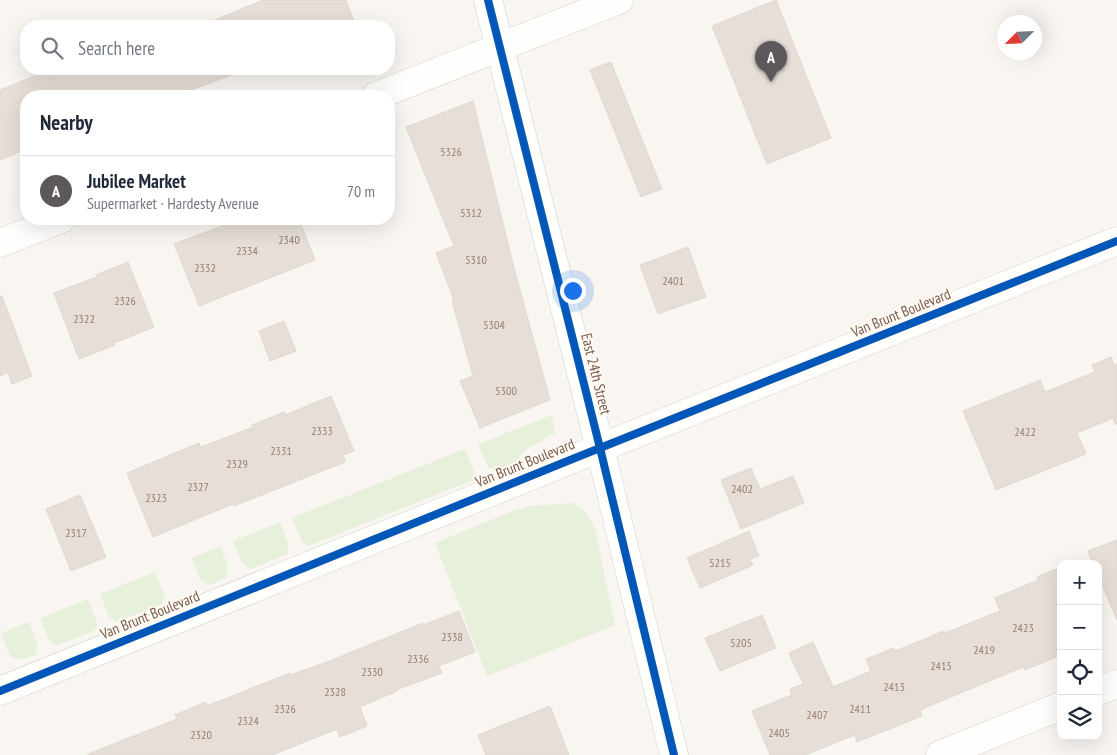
<!DOCTYPE html>
<html lang="en">
<head>
<meta charset="utf-8">
<style>
	:root { --surface:#fff; --page:#f6f6f7; --text:#1f2937; --muted:#747a83; --line:#e0e1e3; --accent:#5c585b }
	body { margin:0; font-family:"PT Sans Narrow",sans-serif; background:var(--page); color:var(--text) }
	.controls { position:absolute; right:15px; bottom:15px; display:grid; overflow:hidden; border-radius:10px; box-shadow:0 5px 20px #0002 }
	.controls button { width:45px; height:45px; display:grid; place-items:center; padding:0; border:0; border-bottom:1px solid var(--line); background:var(--surface); color:var(--text); font:25px sans-serif }
	.compass { position:absolute; left:997px; top:15px; width:45px; height:45px; border-radius:50%; background:var(--surface); box-shadow:0 5px 20px #0002; rotate:246deg }
	.you { position:absolute; left:572px; top:290px; width:18px; height:18px; margin:-12px; border:4px solid #fff; border-radius:50%; background:#1a73e8; box-shadow:0 0 0 8px #1a73e833 }
	.badge { display:grid; place-items:center; width:32px; height:32px; border-radius:50%; background:var(--accent); color:#fff; font-size:16px; font-weight:700 }
	.pin { position:absolute; translate:-50% -41px; filter:drop-shadow(0 1px 2px #0008) }
	.pin::after { content:''; position:absolute; top:26px; width:18px; height:15px; background:inherit; clip-path:polygon(0 0,100% 0,50% 100%) }
	.list { margin:0; padding:0; list-style:none }
	h2 { display:flex; justify-content:space-between; align-items:center; height:65px; margin:0; padding:0 20px; font-size:21px }
	h2 small { font-size:16px; font-weight:400; color:var(--muted) }
	.list li { display:grid; grid-template-columns:32px 1fr auto; gap:15px; align-items:center; box-sizing:border-box; height:70px; padding:0 20px; border-top:1px solid var(--line) }
	.list b { display:block; font-size:19px; white-space:nowrap }
	.list p { margin:0; font-size:16px; white-space:nowrap; color:var(--muted) }
	.list em { font-size:16px; font-style:normal; color:var(--muted) }
	.icon { flex:none; width:28px; height:28px; fill:none; stroke:currentColor; stroke-width:2; stroke-linecap:round; stroke-linejoin:round }
	.map { position:relative; flex:none; width:1117px; height:755px; overflow:hidden }
	.search { position:absolute; background:var(--surface); box-shadow:0 5px 20px #0002; left:20px; top:20px; width:375px; height:55px; display:flex; align-items:center; gap:12px; box-sizing:border-box; padding:0 18px; border-radius:20px; color:var(--muted); font-size:19px }
	.panel { position:absolute; background:var(--surface); box-shadow:0 5px 20px #0002; left:20px; top:90px; width:375px; height:135px; border-radius:20px }
	.map>svg:first-child { display:block }
	.green { fill:#e7f0db }
	.building { fill:#e6ded7; stroke:#e2d8d2 }
	.lines { fill:none; stroke-linecap:round; stroke-linejoin:round }
	.minor-casing { stroke:#d7d1cb; stroke-width:29 }
	.tertiary-casing { stroke:#d7d1cb; stroke-width:29 }
	.secondary-casing { stroke:#d9d2cb; stroke-width:29 }
	.minor { stroke:#fefefd; stroke-width:28 }
	.tertiary { stroke:#fefefd; stroke-width:28 }
	.secondary { stroke:#fefefd; stroke-width:28 }
	.cycleway-casing { stroke:#fffaf3; stroke-width:11 }
	.cycleway { stroke:#0057b8; stroke-width:8 }
	.labels { text-anchor:middle; stroke-width:4; stroke-linejoin:round; paint-order:stroke }
	.number-label { font-size:12px; fill:#977e72 }
	.street-label { font-size:15px; fill:#7a5c4d; stroke:#fffaf3 }
</style>
</head>
<body>
<div class="map">
<svg width="1117" height="755" viewBox="0 0 1117 755">
	<rect width="100%" height="100%" fill="#f9f5f0"/>
	<!-- green -->
	<g class="green">
		<path d="M552 415 555 433 527 449 511 465 496 471 489 467 486 463 478 444Z"/>
		<path d="M465 449 474 471 473 480 308 546 303 543 292 518Z"/>
		<path d="M573 503 586 512 595 529 615 625 487 676 435 543 513 511 529 506Z"/>
		<path d="M280 522 288 544V554L250 569C240 563 237 552 233 541Z"/>
		<path d="M221 546 228 567 226 578 209 585 200 579 192 558Z"/>
		<path d="M155 572 164 595 162 604 116 622 109 617 100 594Z"/>
		<path d="M88 599 97 623V626L94 631 58 645 53 644 49 640 40 618Z"/>
		<path d="M29 622C33 633 40 644 35 655 7 665 11 656 1 633Z"/>
	</g>
	<!-- building -->
	<g class="building">
		<path d="M263 0H346L356 26H201Z"/>
		<path d="M776 0 831 138 767 164 712 26Z"/>
		<path d="M611 62 662 189 641 197 590 70Z"/>
		<path d="M69 69H242V71L175 96H26V149L0 160V90L49 70 51 76Z"/>
		<path d="M473 101 514 268 550 400 480 428 460 381 473 376 452 301 454 300 436 253 454 246 406 127Z"/>
		<path d="M241 219H299L315 260 199 306 174 244Z"/>
		<path d="M688 247 706 297 658 314 640 265Z"/>
		<path d="M128 262 154 327 114 343 115 345 79 359 54 293 97 277 96 275Z"/>
		<path d="M0 296H2L32 376 12 384 8 373 0 376Z"/>
		<path d="M284 321 296 351 270 361 259 331Z"/>
		<path d="M1111 357 1114 365 1117 364V424H1115L1113 418 1077 433 1086 454 996 490 963 411 1040 380 1045 392 1095 372 1092 365Z"/>
		<path d="M331 396 354 451 343 455 345 462 234 506 233 504 153 537 127 473 199 443 201 447 253 427 252 425 284 412 285 415Z"/>
		<path d="M751 468 760 489 793 476 804 503 741 529 721 480Z"/>
		<path d="M80 495 106 557 71 571 46 509Z"/>
		<path d="M749 531 759 556 750 560 753 565 700 588 687 558Z"/>
		<path d="M1117 540V620L1098 576V564H1093L1088 551Z"/>
		<path d="M1061 567V655L1025 670 1023 667 920 710 922 716 857 742 855 735 805 755H770L752 711 792 695 790 689 803 684 789 653 813 642 833 687 871 671 866 659 894 648 895 651 944 631 945 633 1000 611 995 598 1038 580 1037 577Z"/>
		<path d="M459 611 475 652 439 666 442 673 396 690 397 691 360 707 367 726 340 737 337 729 272 755H88V754L177 719 175 715 206 702 207 706 290 673V675L327 662 423 623V625Z"/>
		<path d="M762 615 776 648 720 671 705 638Z"/>
		<path d="M550 706 569 755H486L478 735Z"/>
	</g>
	<g class="lines">
		<!-- minor casing -->
		<g class="minor-casing">
			<g id="minor">
				<path d="M488 0 600 448 674 755"/>
				<path d="M1098 691 1117 684"/>
				<path d="M940 755 1061 706"/>
			</g>
		</g>
		<!-- tertiary casing -->
		<g class="tertiary-casing">
			<path id="tertiary" d="M0 691 570 460 1117 241"/>
		</g>
		<!-- secondary casing -->
		<g class="secondary-casing">
			<g id="secondary">
				<path d="M376 96 619 0"/>
				<path d="M0 243 61 219"/>
			</g>
		</g>
		<!-- minor -->
		<use href="#minor" class="minor"/>
		<!-- tertiary -->
		<use href="#tertiary" class="tertiary"/>
		<!-- secondary -->
		<use href="#secondary" class="secondary"/>
		<!-- cycleway casing -->
		<g class="cycleway-casing">
			<g id="cycleway">
				<path d="M488 0 600 448 674 755"/>
				<path d="M0 691 570 460 1117 241"/>
			</g>
		</g>
		<!-- cycleway -->
		<use href="#cycleway" class="cycleway"/>
	</g>
	<g class="labels">
		<!-- number labels -->
		<g class="number-label">
			<text x="451" y="156">5326</text>
			<text x="471" y="217">5312</text>
			<text x="289" y="244">2340</text>
			<text x="247" y="255">2334</text>
			<text x="476" y="264">5310</text>
			<text x="205" y="272">2332</text>
			<text x="673" y="285">2401</text>
			<text x="125" y="305">2326</text>
			<text x="84" y="323">2322</text>
			<text x="494" y="329">5304</text>
			<text x="506" y="395">5300</text>
			<text x="322" y="435">2333</text>
			<text x="1025" y="436">2422</text>
			<text x="281" y="455">2331</text>
			<text x="237" y="468">2329</text>
			<text x="198" y="491">2327</text>
			<text x="742" y="493">2402</text>
			<text x="156" y="502">2323</text>
			<text x="76" y="537">2317</text>
			<text x="720" y="567">5215</text>
			<text x="1023" y="632">2423</text>
			<text x="452" y="641">2338</text>
			<text x="741" y="647">5205</text>
			<text x="984" y="654">2419</text>
			<text x="418" y="663">2336</text>
			<text x="941" y="670">2415</text>
			<text x="372" y="676">2330</text>
			<text x="894" y="691">2413</text>
			<text x="335" y="696">2328</text>
			<text x="285" y="713">2326</text>
			<text x="860" y="713">2411</text>
			<text x="817" y="719">2407</text>
			<text x="248" y="725">2324</text>
			<text x="779" y="737">2405</text>
			<text x="201" y="739">2320</text>
		</g>
		<!-- street labels -->
		<g class="street-label">
			<text transform="translate(901 313) rotate(-22)" y="5">Van Brunt Boulevard</text>
			<text transform="translate(596 374) rotate(76)" y="5">East 24th Street</text>
			<text transform="translate(525 463) rotate(-22)" y="5">Van Brunt Boulevard</text>
			<text transform="translate(150 615) rotate(-22)" y="5">Van Brunt Boulevard</text>
		</g>
	</g>
</svg>
<div class="controls">
<button>+</button>
<button>−</button>
<button><svg class="icon" aria-label="locate" viewBox="0 0 24 24"><circle cx="12" cy="12" r="6"/><path d="M12 2v4M12 18v4M2 12h4M18 12h4"/></svg></button>
<button><svg class="icon" aria-label="layers" viewBox="0 0 24 24"><path d="M12 4l9 5-9 5-9-5zM3 14l9 5 9-5"/></svg></button>
</div>
<svg class="compass" viewBox="-18 -18 36 36"><path d="M0-13l5 13h-10z" fill="#e53935"/><path d="M0 13l5-13h-10z" fill="#747a83"/></svg>
<div class="you"></div>
<div class="pin badge" style="left:771px;top:82px">A</div>
<div class="search"><svg class="icon" aria-label="search" viewBox="0 0 24 24"><circle cx="10" cy="10" r="6"/><path d="M15 15l6 6"/></svg>Search here</div>
<section class="panel">
<h2>Nearby<small></small></h2>
<ul class="list">
<li><span class="badge">A</span><div><b>Jubilee Market</b><p>Supermarket · Hardesty Avenue</p></div><em>70 m</em></li>
</ul>
</section>
</div>
</body>
</html>
